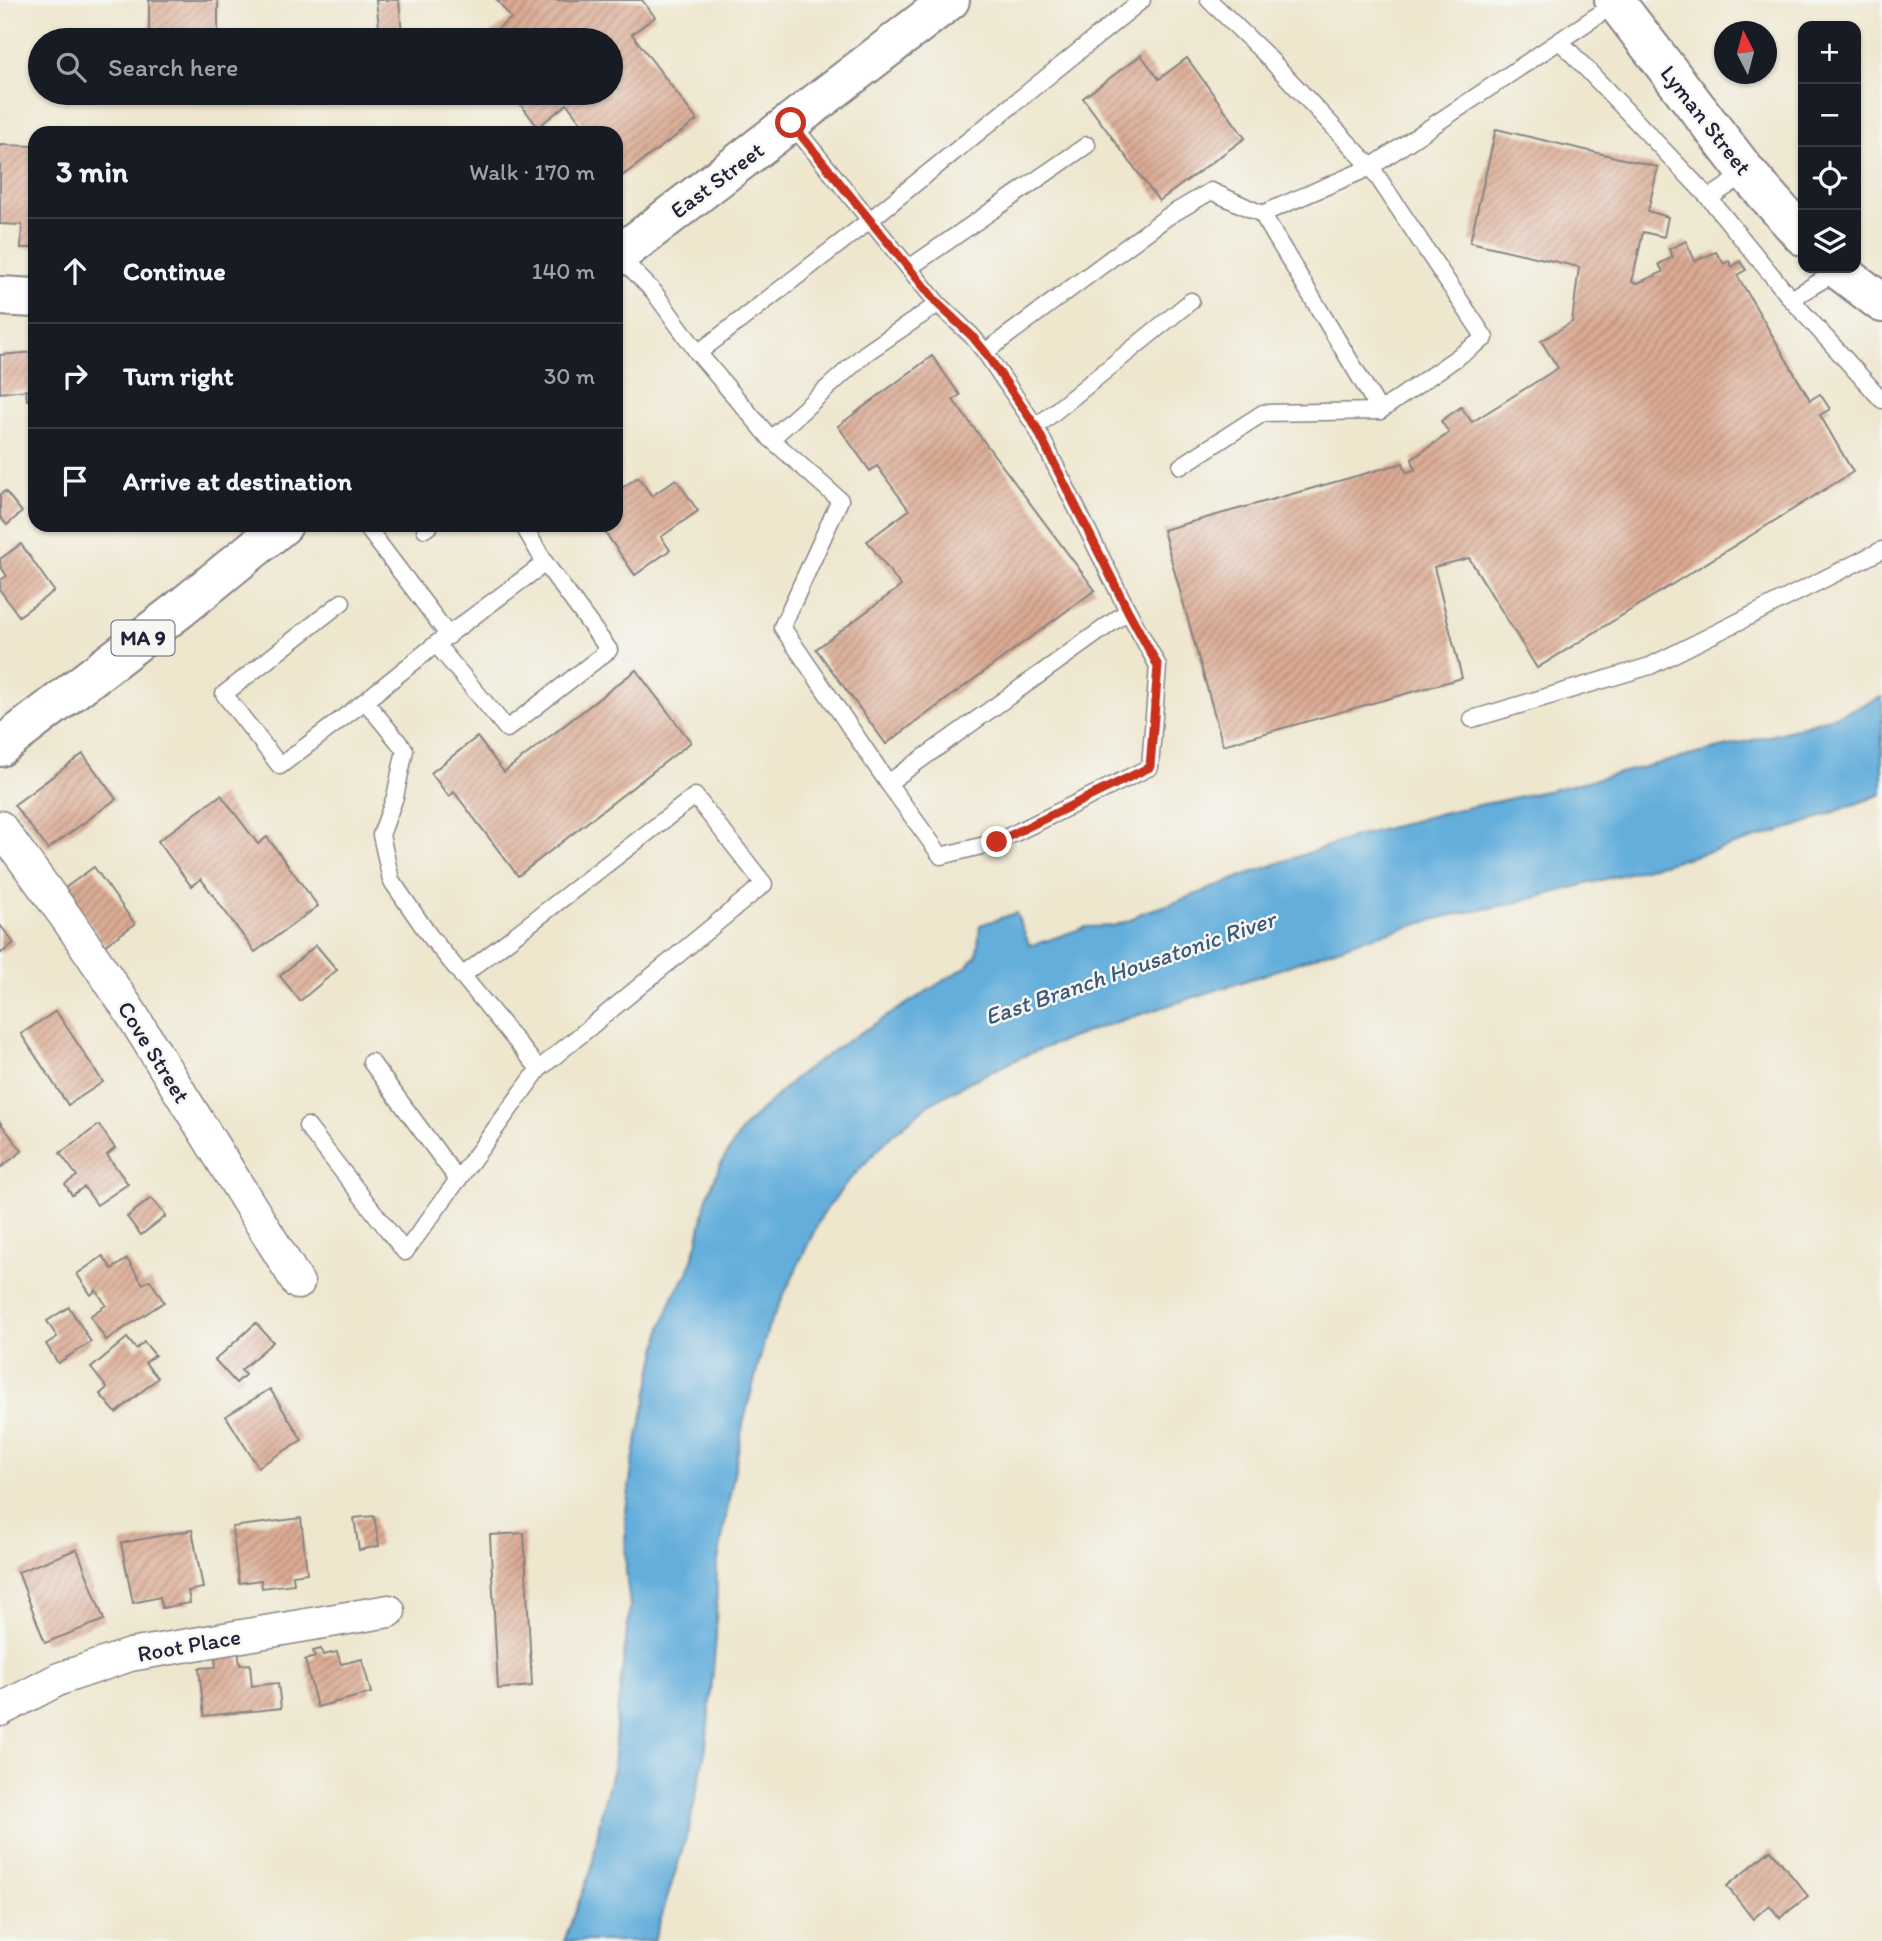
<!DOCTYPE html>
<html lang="en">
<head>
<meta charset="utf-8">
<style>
	:root { --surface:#171b24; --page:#20242c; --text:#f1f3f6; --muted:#9ea1a6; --line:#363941 }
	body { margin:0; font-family:Itim,sans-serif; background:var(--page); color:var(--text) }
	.controls { position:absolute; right:21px; top:21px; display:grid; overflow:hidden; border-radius:14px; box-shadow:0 2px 5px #0004 }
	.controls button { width:63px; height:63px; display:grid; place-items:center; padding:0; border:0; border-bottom:2px solid var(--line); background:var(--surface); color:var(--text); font:35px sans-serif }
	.compass { position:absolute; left:1714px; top:21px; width:63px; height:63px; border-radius:50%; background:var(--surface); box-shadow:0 2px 5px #0004; rotate:354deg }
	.stop { position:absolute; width:21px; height:21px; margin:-16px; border:5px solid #c8321e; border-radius:50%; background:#fff }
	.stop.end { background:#c8321e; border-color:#fff; box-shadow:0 2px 7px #0008 }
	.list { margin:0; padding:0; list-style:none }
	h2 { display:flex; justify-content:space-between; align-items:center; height:91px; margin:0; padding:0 28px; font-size:30px }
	h2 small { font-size:23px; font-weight:400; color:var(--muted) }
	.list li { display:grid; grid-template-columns:46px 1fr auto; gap:21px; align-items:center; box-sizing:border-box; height:105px; padding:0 28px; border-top:2px solid var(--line) }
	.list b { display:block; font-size:26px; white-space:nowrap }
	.list em { font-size:23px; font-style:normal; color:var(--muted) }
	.icon { flex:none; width:38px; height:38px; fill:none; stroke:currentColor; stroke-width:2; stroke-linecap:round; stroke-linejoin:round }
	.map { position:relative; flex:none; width:1882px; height:1941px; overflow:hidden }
	.search { position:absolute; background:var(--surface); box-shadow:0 2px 5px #0004; left:28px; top:28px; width:595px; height:77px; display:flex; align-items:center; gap:18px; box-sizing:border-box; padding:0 24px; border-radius:38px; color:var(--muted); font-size:26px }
	.panel { position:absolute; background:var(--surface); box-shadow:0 2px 5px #0004; left:28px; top:126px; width:595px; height:406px; border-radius:21px }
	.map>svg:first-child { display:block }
	.water { fill:#63aedb; stroke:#42688b; stroke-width:2 }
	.building { fill:url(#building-hatch) }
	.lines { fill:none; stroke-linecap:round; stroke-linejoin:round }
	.service-casing { stroke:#888484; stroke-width:19 }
	.minor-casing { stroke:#888484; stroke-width:35 }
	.tertiary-casing { stroke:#888484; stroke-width:42 }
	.trunk-casing { stroke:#888484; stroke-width:42 }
	.service { stroke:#fff; stroke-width:16 }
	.minor { stroke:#fff; stroke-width:32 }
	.tertiary { stroke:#fff; stroke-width:38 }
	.trunk { stroke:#fff; stroke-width:38 }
	.route { stroke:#c8321e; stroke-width:9 }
	.labels { text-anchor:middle; stroke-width:5; stroke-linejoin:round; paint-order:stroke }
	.shield { fill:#f6f6f2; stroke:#626272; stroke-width:2 }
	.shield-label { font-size:21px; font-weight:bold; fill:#22223b }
	.street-label { font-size:23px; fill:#22223b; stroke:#f6f6f2 }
	.water-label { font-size:24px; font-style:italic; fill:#3c5a7b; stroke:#f6f6f2 }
</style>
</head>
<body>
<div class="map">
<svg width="1882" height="1941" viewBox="0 0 1882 1941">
	<defs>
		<pattern id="building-hatch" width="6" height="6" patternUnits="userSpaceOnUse" patternTransform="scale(1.75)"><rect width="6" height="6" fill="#dbaa93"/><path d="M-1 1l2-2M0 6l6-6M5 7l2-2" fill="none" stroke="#b18a79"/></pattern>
	</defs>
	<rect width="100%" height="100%" fill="#f6f6f2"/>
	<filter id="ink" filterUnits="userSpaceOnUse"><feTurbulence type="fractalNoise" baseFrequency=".0143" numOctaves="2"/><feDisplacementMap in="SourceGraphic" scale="14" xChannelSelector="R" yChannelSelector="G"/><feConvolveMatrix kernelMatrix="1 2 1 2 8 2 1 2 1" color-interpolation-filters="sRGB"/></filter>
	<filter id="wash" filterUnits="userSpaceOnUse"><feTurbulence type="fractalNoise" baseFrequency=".00686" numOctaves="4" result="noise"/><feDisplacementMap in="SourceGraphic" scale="28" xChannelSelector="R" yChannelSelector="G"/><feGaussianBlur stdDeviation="1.57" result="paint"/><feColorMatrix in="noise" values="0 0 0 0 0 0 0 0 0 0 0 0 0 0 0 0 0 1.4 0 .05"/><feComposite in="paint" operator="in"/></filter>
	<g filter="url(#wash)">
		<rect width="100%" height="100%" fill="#eee6cd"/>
		<!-- water -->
		<path class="water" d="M1882 697V794L1797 826 1727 847 1511 904 1448 916 1360 940 1263 975 1098 1028 1028 1054 971 1081 927 1106 890 1137 851 1178 822 1215 768 1328 743 1424 717 1566 716 1638 706 1747 689 1828 654 1941H564L592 1867 601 1814 613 1768 617 1714 630 1606 626 1573 625 1518 633 1460 662 1327 674 1294 688 1273 698 1240 706 1200 720 1165 744 1127 795 1078 838 1047 967 966 977 955 980 925 1016 913 1029 944 1034 945 1086 927 1113 926 1130 920 1141 913 1171 904 1256 871 1348 839 1442 813 1555 789 1785 732 1841 714Z"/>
		<g id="blocks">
			<!-- building -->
			<g class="building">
				<rect x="149" y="0" width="69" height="40"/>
				<path d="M376 0H399L402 34 380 36Z"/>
				<path d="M497 0H642L655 17 632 34 697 120 622 176 616 168V133H589L567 104 538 127 512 93H611V40H483L511 18Z"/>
				<path d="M1141 55 1159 79 1187 58 1245 138 1159 201 1083 98Z"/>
				<path d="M1496 129 1658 167 1648 211 1668 217 1664 237 1643 232 1632 282 1638 283 1663 272 1659 264 1673 257 1669 249 1686 241 1695 261 1716 252 1724 264 1729 261 1732 267 1740 261 1746 270 1737 275 1810 400 1820 394 1830 409 1820 415 1853 472 1537 668 1469 558 1434 567 1462 678 1223 745 1163 530 1403 463 1406 472 1415 470 1412 459 1449 433 1441 421 1461 407 1472 422 1558 368 1541 341 1572 322 1579 267 1470 242Z"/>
				<path d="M0 145 35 146V248H21L22 225 0 224Z"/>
				<path d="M35 352V400H27L26 390 0 393V355Z"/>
				<path d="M932 356 960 395 953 400 1095 590 886 744 816 649 901 586 867 541 909 510 877 466 870 471 838 426Z"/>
				<path d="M638 477 652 496 676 479 698 511 661 537 670 550 635 575 600 525H616V492Z"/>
				<path d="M5 491 22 512 7 525 0 517V495Z"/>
				<path d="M21 544 54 591 19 616 0 590V580L7 576 0 566V559Z"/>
				<path d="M636 670 691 742 518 876 454 792 449 797 431 773 477 737 504 772Z"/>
				<path d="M83 754 116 799 48 849 14 805Z"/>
				<path d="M221 795 258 844 267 837 318 906 255 952 201 879 191 886 158 841Z"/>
				<path d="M94 867 135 924 105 945 65 888Z"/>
				<path d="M0 925 14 943 0 954Z"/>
				<path d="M316 945 337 970 300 1001 280 976Z"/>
				<path d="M56 1011 103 1082 68 1105 21 1034Z"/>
				<path d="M0 1122 22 1151 0 1168Z"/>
				<path d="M99 1125 115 1148 107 1155 128 1184 97 1205 84 1187 72 1195 65 1184 77 1176 60 1153Z"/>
				<path d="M151 1198 166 1216 141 1235 127 1217Z"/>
				<path d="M103 1256 112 1269 127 1259 143 1284 150 1280 164 1302 106 1340 90 1316 106 1305 96 1290 91 1295 77 1274Z"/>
				<path d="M69 1307 91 1342 58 1363 46 1344 57 1337 47 1321Z"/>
				<path d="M256 1323 273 1342 241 1370 245 1375 236 1383 215 1360Z"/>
				<path d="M127 1338 136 1349 144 1342 155 1355 145 1363 158 1378 116 1413 100 1394 107 1388 91 1368Z"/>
				<path d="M270 1389 302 1440 258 1467 226 1416Z"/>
				<path d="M374 1516 379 1546 359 1550 354 1518Z"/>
				<path d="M301 1518 307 1573 293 1575 294 1584 262 1588 261 1580 239 1583 232 1527Z"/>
				<path d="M192 1530 203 1588 188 1591 190 1603 162 1608 160 1597 133 1603 121 1543Z"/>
				<path d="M524 1533 532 1686 498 1689 490 1535Z"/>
				<path d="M77 1549 104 1620 45 1643 18 1572Z"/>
				<path d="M238 1649 240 1665 250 1664 252 1686 278 1683 281 1708 204 1716 199 1668 216 1667 214 1651Z"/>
				<path d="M321 1649 323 1655 337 1652 341 1664 362 1659 371 1693 317 1707 305 1660 315 1657 313 1651Z"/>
				<path d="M1771 1850 1808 1896 1780 1918 1769 1905 1753 1919 1727 1886Z"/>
			</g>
		</g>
	</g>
	<g filter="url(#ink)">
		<use href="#blocks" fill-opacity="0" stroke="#888484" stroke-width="2"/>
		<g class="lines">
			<!-- service casing -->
			<g class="service-casing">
				<g id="service">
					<path d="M1209 0 1265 54 1371 167 1619 1"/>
					<path d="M1560 41 1709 198"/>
					<path d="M791 123 938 304 866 353 771 439 840 500 782 627 888 783 941 856 997 842 1150 767 1158 666 1128 611 1036 427"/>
					<path d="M1747 173 1709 198 1791 299"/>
					<path d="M1262 214 1380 411"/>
					<path d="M618 255 654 292 698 353 771 439"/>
					<path d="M909 268 1087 145"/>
					<path d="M1839 270 1791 299 1882 400"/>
					<path d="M938 304 972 336 985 352 1167 217 1211 191 1262 214 1371 167 1485 338 1380 411 1263 413 1181 466"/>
					<path d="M985 352 1036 427 1191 301"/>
					<path d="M698 353 870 220 1142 0"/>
					<path d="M365 525 449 636"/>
					<path d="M425 529 430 525"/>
					<path d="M342 602 224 694 280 766 365 701 436 644 545 563"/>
					<path d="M436 644 507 729 609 650 545 563 523 525"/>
					<path d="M365 701 405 750 395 797 381 835 391 880 429 935 539 1069 764 884 695 796 462 976"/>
					<path d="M1472 719 1650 666 1882 550"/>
					<path d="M888 783 1128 611"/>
					<path d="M371 1062 458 1180"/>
					<path d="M307 1126 405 1252 539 1069"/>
				</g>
			</g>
			<!-- minor casing -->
			<g class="minor-casing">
				<g id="minor">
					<path d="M0 827 68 920 129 1010 298 1283"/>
					<path d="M0 1710 59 1679 130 1655 389 1611"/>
				</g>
			</g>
			<!-- tertiary casing -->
			<g class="tertiary-casing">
				<g id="tertiary">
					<path d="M1614 0 1747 173 1803 236"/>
					<path d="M1836 268 1882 303"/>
					<path d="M0 296 35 298"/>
				</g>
			</g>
			<!-- trunk casing -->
			<g class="trunk-casing">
				<g id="trunk">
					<path d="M616 257 950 0"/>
					<path d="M0 747 180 609 283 525"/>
				</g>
			</g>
			<!-- service -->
			<use href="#service" class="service"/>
			<!-- minor -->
			<use href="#minor" class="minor"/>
			<!-- tertiary -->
			<use href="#tertiary" class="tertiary"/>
			<!-- trunk -->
			<use href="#trunk" class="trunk"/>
		</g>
	</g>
	<g class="lines" filter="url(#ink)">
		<!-- route -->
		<path class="route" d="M791 123 938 304 972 336 985 352 1036 427 1128 611 1158 666 1150 767 997 842"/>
	</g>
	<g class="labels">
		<!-- shield labels -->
		<rect class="shield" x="111.5" y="620.5" width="63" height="35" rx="5"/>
		<g class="shield-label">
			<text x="143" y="645">MA 9</text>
		</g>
		<!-- street labels -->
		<g class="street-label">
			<text transform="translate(1706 120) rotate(52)" y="8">Lyman Street</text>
			<text transform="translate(717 180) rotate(-37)" y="8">East Street</text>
			<text transform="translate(154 1052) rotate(58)" y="8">Cove Street</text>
			<text transform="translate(189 1645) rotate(-10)" y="8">Root Place</text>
		</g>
		<!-- water labels -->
		<g class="water-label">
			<text transform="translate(1130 968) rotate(-19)" y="8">East Branch Housatonic River</text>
		</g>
	</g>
</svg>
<div class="controls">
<button>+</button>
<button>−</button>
<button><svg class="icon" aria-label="locate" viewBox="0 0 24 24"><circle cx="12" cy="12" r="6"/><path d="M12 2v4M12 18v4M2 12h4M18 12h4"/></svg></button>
<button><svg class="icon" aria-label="layers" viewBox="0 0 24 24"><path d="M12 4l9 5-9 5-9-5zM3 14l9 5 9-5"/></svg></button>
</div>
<svg class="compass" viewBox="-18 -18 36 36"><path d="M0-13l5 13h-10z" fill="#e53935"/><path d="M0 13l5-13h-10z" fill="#9ea1a6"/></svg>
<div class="stop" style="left:791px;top:123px"></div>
<div class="stop end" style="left:997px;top:842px"></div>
<div class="search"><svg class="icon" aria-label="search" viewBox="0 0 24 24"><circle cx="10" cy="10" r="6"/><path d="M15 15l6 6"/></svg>Search here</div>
<section class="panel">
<h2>3 min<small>Walk · 170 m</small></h2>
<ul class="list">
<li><svg class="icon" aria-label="ahead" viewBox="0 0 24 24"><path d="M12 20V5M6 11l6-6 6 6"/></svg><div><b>Continue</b></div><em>140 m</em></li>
<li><svg class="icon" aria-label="right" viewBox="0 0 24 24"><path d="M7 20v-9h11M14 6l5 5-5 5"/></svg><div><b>Turn right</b></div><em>30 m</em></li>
<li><svg class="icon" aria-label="arrive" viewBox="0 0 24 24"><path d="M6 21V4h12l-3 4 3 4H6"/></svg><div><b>Arrive at destination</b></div></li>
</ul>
</section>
</div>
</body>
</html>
